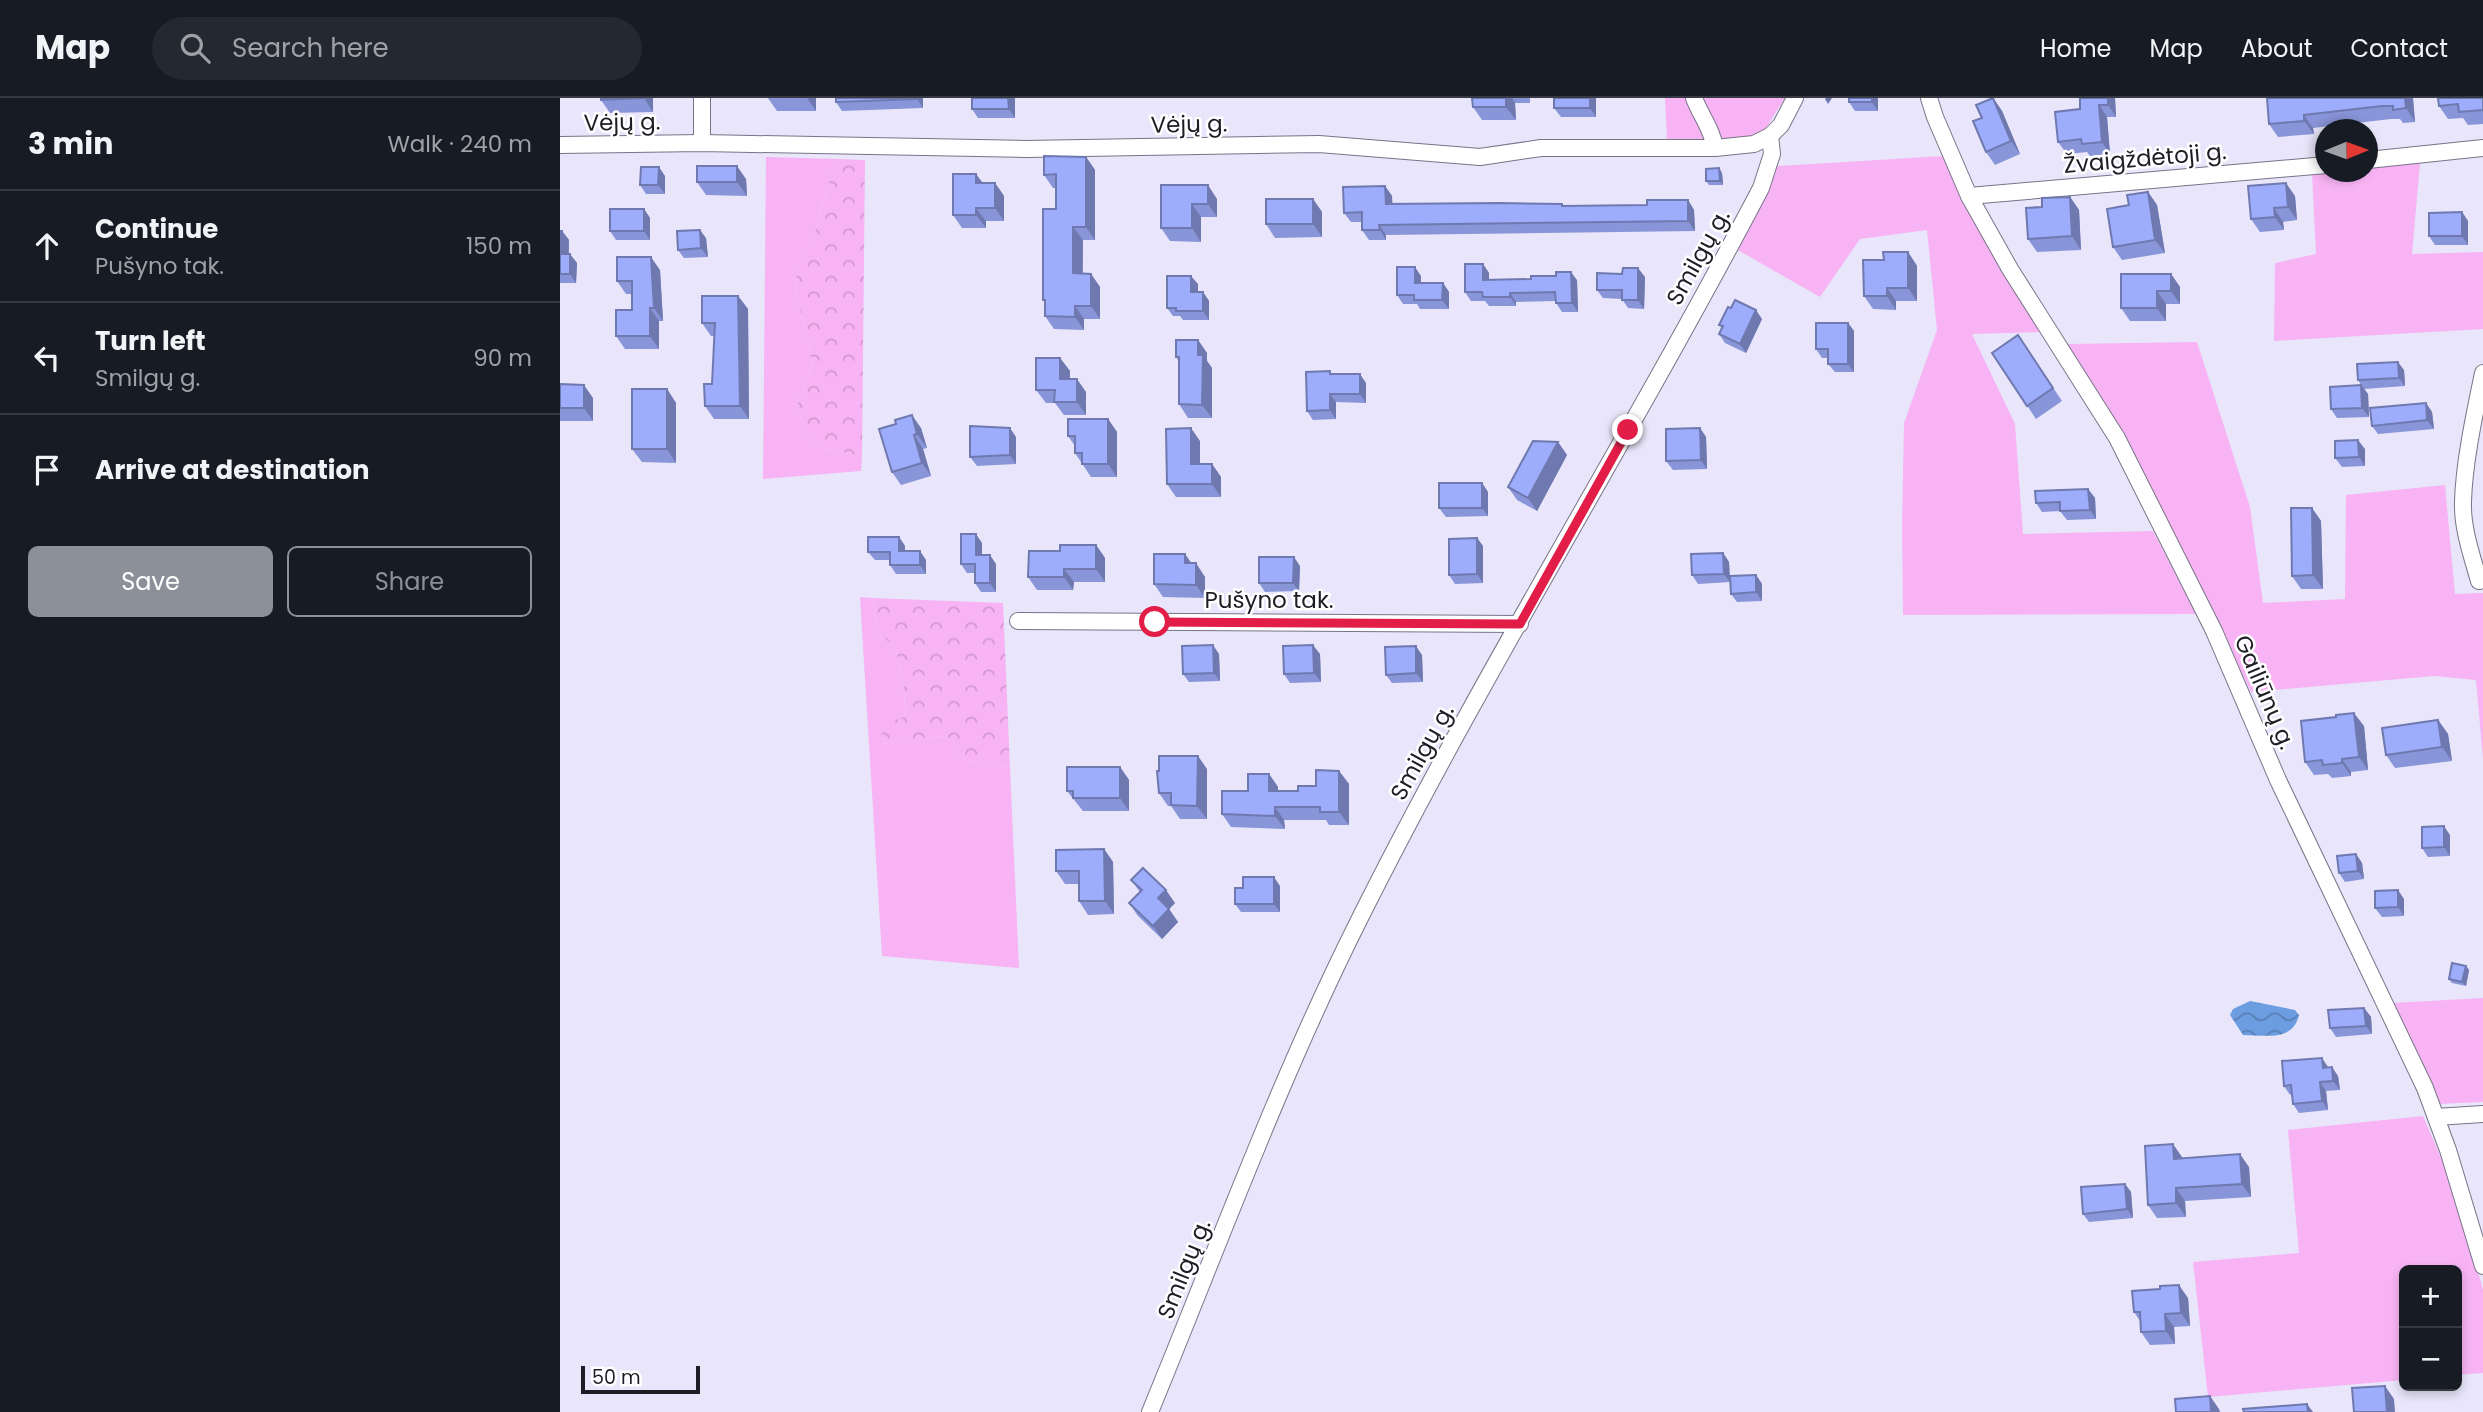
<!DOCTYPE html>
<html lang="en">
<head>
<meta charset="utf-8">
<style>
	:root { --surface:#171b24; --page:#242831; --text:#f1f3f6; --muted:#9ea1a6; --line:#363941; --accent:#8c9099 }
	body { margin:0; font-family:Poppins,sans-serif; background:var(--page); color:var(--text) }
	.controls { position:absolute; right:21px; bottom:21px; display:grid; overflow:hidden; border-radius:10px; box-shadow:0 4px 10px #0003 }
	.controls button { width:63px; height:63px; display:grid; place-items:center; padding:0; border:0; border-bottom:2px solid var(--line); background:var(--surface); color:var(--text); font:35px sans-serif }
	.compass { position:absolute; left:1755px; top:21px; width:63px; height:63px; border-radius:50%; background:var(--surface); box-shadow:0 4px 10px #0003; rotate:89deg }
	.scale { position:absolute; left:21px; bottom:18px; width:119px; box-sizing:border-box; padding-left:7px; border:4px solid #1e1c24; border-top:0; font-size:19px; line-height:24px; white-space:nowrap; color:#1e1c24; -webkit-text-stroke:5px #fff; paint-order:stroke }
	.stop { position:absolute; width:21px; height:21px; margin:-16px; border:5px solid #e11d48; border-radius:50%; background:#fff }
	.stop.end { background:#e11d48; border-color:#fff; box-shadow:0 2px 7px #0008 }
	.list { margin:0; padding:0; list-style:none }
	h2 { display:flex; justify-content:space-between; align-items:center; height:91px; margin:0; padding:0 28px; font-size:30px }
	h2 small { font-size:23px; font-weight:400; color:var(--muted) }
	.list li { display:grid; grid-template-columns:46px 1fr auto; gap:21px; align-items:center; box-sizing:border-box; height:112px; padding:0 28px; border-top:2px solid var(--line) }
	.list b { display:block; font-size:26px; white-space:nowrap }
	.list p { margin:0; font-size:23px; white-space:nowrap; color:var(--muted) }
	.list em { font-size:23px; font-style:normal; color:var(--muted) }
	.actions { display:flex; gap:14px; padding:21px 28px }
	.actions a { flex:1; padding:16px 0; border:2px solid var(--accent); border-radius:10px; text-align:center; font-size:24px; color:var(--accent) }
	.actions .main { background:var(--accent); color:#fff }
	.icon { flex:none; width:38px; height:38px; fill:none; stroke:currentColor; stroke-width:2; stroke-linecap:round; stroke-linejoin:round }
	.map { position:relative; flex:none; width:1923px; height:1314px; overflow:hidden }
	header { display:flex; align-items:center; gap:42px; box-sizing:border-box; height:98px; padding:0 35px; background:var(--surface); border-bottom:2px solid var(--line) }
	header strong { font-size:33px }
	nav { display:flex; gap:38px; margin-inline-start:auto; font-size:24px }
	.search { width:490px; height:63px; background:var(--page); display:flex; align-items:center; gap:18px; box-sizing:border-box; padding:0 24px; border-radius:38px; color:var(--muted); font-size:26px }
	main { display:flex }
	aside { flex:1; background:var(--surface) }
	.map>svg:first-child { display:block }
	.grass { fill:#f7b3f3 }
	.forest { fill:url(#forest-crowns) }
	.water { fill:url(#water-waves) }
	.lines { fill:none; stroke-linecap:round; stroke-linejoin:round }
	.minor-casing { stroke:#777487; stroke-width:18 }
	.minor { stroke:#fff; stroke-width:16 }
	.wall { fill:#8895d8 }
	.shaded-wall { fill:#6f79b0 }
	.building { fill:#9eadfb; stroke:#6f79b0; stroke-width:2 }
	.route { stroke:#e11d48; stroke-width:9 }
	.labels { text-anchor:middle; stroke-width:5; stroke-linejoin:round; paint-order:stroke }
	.street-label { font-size:23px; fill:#1e1c24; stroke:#fff }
</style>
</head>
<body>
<header>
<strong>Map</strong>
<div class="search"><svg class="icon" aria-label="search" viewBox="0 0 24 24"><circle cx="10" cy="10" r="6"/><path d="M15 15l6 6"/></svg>Search here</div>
<nav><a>Home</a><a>Map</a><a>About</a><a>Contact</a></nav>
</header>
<main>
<aside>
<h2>3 min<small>Walk · 240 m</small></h2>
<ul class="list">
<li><svg class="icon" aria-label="ahead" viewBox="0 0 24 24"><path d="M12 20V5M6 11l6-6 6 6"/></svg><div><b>Continue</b><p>Pušyno tak.</p></div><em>150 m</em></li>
<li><svg class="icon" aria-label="left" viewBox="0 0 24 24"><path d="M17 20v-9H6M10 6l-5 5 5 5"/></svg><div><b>Turn left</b><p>Smilgų g.</p></div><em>90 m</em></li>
<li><svg class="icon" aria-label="arrive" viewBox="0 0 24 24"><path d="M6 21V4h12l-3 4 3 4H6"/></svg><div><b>Arrive at destination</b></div></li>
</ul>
<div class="actions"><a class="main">Save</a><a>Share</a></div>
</aside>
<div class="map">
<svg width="1923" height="1314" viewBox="0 0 1923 1314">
	<defs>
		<pattern id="forest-crowns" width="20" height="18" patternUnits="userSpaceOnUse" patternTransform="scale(1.75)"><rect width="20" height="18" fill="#f7b3f3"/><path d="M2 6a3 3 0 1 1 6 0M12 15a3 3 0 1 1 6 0" fill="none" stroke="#d399d0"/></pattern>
		<pattern id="water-waves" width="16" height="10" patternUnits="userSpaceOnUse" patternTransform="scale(1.75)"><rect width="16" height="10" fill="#6c9de0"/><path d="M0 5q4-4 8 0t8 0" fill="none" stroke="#587fb5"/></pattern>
	</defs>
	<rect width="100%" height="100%" fill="#e9e6fb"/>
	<!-- grass -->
	<g class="grass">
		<path d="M1105 0H1225L1204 33 1181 43 1107 44Z"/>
		<path d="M1384 58 1481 234 1412 236 1455 326 1463 436 1593 433 1636 516 1343 517 1342 430 1344 325 1377 232 1367 132 1300 141 1260 199 1176 151 1217 68Z"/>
		<path d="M206 59 278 61 271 77 254 137 236 172 237 201 246 230 252 267 237 308 252 348 302 358 301 373 203 381Z"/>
		<path d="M1860 65 1852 156 1923 154V231L1714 243 1715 165 1756 156 1752 75 1808 74V70Z"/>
		<path d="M1637 244 1690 409 1703 505 1785 501 1786 397 1885 387 1895 496 1923 495V661L1916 582 1874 578 1691 594 1666 543 1506 246Z"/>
		<path d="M300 499 312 500 319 536 335 549 343 583 346 619 321 646 380 638 392 640 402 661 450 670 459 870 322 858Z"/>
		<path d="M1923 900V1004L1878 1006 1832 905Z"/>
		<path d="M1863 1018 1897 1097 1923 1192V1275L1897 1277V1172H1844V1282L1648 1299 1633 1164 1739 1155 1728 1032Z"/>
	</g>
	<!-- forest -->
	<g class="forest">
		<path d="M278 61 305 62 302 358 252 348 237 308 252 267 246 230 237 201 236 172 254 137 271 77Z"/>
		<path d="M312 500 443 505 450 670 402 661 392 640 380 638 321 646 323 628 346 618 343 583 335 549 319 536Z"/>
	</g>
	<!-- water -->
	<path class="water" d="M1690 903 1735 912 1739 917C1733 944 1705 937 1683 937L1670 917 1673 911Z"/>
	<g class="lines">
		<!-- minor casing -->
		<g class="minor-casing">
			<g id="minor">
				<path d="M1134 0C1141 18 1152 31 1155 50"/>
				<path d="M1369 0 1375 19 1409 98 1450 171 1557 340 1654 533 1718 682 1865 990 1888 1052 1923 1168"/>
				<path d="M142 45V0"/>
				<path d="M0 47 142 45 466 51 759 46 920 59 981 50H1155L1194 46 1210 38 1221 27 1235 0"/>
				<path d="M1808 62 1923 50"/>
				<path d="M1409 98 1766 67"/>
				<path d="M1919 483C1912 458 1902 430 1903 404 1904 364 1915 314 1923 275"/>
				<path d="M458 523 960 526"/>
				<path d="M1876 1019 1923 1016"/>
				<path d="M590 1314C658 1149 720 979 800 820 924 572 1072 336 1201 90L1212 56 1210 38"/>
			</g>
		</g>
		<!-- minor -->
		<use href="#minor" class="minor"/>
	</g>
	<!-- wall -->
	<g class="wall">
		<path d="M93 0V14L50 15 41 2Z"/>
		<path d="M208 0H256V13H217Z"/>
		<path d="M276 0H363V10L282 13 276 4Z"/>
		<path d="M455 0V20H418L412 11Z"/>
		<path d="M912 0H970V5H955L956 22H922L913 9Z"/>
		<path d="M1036 0V19H1001L994 10Z"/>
		<path d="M1318 0V13H1295L1289 4Z"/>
		<path d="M1433 0 1442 13 1460 56 1435 67 1426 54Z"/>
		<path d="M1555 0 1556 19H1547L1550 56 1530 58 1527 54 1507 56 1498 44 1520 11Z"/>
		<path d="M1707 0H1853L1855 24 1843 25 1840 21H1831L1753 30 1754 36 1718 39 1709 26Z"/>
		<path d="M1923 0V26L1908 27 1903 20 1888 21 1879 8Z"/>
		<path d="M526 59 535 72V142H523V175L531 176 540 189V221H524V232L494 231 485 218V205L483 202 496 111V90H493L484 77Z"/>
		<path d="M1159 70 1162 75 1163 87H1149L1146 83Z"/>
		<path d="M416 76 423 85H435L444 98V123H426V130H402L393 117Z"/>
		<path d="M105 78V96H86L80 87Z"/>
		<path d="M186 81 187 98 146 97 137 84Z"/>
		<path d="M601 87 657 101V119H641V144L610 143 601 130Z"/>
		<path d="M825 88 832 98V106H1002L1003 108 1087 107 1128 102 1134 112 1135 133 826 137V142H809L802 132V124H791L784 115Z"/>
		<path d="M1588 94 1597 107 1605 155 1562 162 1553 149 1569 107Z"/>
		<path d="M1735 98 1737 122 1723 124 1724 132 1700 134 1691 121Z"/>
		<path d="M1510 99 1519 112 1521 152 1477 154 1468 141 1482 109Z"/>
		<path d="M753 101 762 114V139L715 140 706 126Z"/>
		<path d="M84 111 90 120V142H56L50 133Z"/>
		<path d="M1902 114 1908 123V147H1875L1869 138Z"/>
		<path d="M0 133H2L9 142V156L17 165 16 185H0Z"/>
		<path d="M146 140 148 159 124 160 118 152Z"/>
		<path d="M1348 154 1357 168V203H1336V212L1313 211 1304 198 1324 162Z"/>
		<path d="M923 166 929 175V182H1017L1018 214H1002L996 205V203L956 204V208H929L925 203H911L905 194Z"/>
		<path d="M100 172 103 223H99V251H65L56 238 72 212V196H66L57 183Z"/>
		<path d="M1611 176 1620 189V206H1606V223H1570L1561 210Z"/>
		<path d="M861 178V185H883L889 194V211H860L857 206H843L837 197Z"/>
		<path d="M1085 179 1084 211 1068 210 1062 201 1043 200 1037 192Z"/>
		<path d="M638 186V194H643L649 203V222H623L620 218H613L607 210Z"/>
		<path d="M178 198 188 211 189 321H154L145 308 152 286 155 238H151L142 225Z"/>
		<path d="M1202 221 1186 255 1165 245 1159 236 1162 230 1159 227Z"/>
		<path d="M1288 225 1294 233V274H1275L1268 266V260H1262L1256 251Z"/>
		<path d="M1458 237 1502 303 1476 321 1432 255Z"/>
		<path d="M638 242 647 255V263L652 270V320H628L619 306V264L616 259Z"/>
		<path d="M500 260 510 273V281L526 294V317H504L495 305H486L476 292Z"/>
		<path d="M1844 272 1845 288 1804 291 1808 296 1809 319 1777 320 1771 311 1801 287 1798 282Z"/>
		<path d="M770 273 772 276 806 285V305L776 304V321L753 322 747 313Z"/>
		<path d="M0 286 33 300V323H0Z"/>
		<path d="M107 291 116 305V365L82 364 72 351Z"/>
		<path d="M1866 305 1872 314 1874 331 1818 336 1812 328Z"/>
		<path d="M548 321 557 334V379H531L515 355V348L508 338Z"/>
		<path d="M361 330 367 350 363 351 371 378 341 387 332 374 319 331Z"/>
		<path d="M1140 330 1146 339 1147 371 1113 372 1106 363Z"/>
		<path d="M456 339V366L417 368 410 359Z"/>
		<path d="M640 343V366H652L661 379V399H616L607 386Z"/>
		<path d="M998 344 1007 357 977 413 957 402 948 389Z"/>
		<path d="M1805 351V368L1782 369 1775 360Z"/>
		<path d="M922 385 928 394V418L886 419 879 410Z"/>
		<path d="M1528 391 1535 400 1536 421 1507 422 1500 413 1482 414 1476 405Z"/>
		<path d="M1752 410 1761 423 1763 491H1741L1732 478Z"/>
		<path d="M339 439 345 448V453L366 462V476H336L330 467V462H315L308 454Z"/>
		<path d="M917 440 923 448V485L895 486 889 477Z"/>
		<path d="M422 445V457L436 466V494H421L415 485V475H407L401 466Z"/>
		<path d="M536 447 545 460V484H514L513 492H477L468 479 500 453Z"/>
		<path d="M1163 455 1169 464 1170 484 1138 486 1132 477Z"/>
		<path d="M625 456 631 465 645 479V500L603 499 594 486Z"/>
		<path d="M740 468 739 493 705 494 699 485Z"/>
		<path d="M1196 477 1202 486V503L1177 504 1171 496Z"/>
		<path d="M659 556 660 583 629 584 623 576Z"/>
		<path d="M760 556 761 584 730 585 724 576Z"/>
		<path d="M862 557 863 584 832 585 826 577Z"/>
		<path d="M1776 619 1804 628 1808 672 1791 674V678L1772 680 1768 676 1754 677 1745 664Z"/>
		<path d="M1878 622 1888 636 1892 663 1835 670 1826 657Z"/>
		<path d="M560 669 569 682V713H523L507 693Z"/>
		<path d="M647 671V721H620L611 708H608L599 695Z"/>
		<path d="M779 673 789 686V727H769L766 722H724L725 731 671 729 662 716 709 676 718 689V693H738L756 688Z"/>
		<path d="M1890 737V758L1868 759 1862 750Z"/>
		<path d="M544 751 553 764 554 816 528 817 519 803V786H505L496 773Z"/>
		<path d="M1796 756 1802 765 1804 781 1785 784 1779 775Z"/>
		<path d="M571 782 615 805 609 811 618 824 602 841 578 818 569 805 580 794Z"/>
		<path d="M720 788V814H681L675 806 683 790Z"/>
		<path d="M1844 801V818L1822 819 1815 810Z"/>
		<path d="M1906 868 1909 872 1906 888 1892 885 1889 881Z"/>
		<path d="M1804 910 1811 919 1812 936 1776 939 1770 930Z"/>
		<path d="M1768 969 1778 978 1780 992 1766 993 1768 1012 1739 1015 1733 1006 1732 996 1730 997 1724 988Z"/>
		<path d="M1622 1059V1060L1689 1069 1691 1099 1625 1103 1626 1119 1597 1120 1588 1107Z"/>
		<path d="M1565 1086 1571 1094 1573 1120 1529 1124 1523 1116Z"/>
		<path d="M1628 1200 1630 1228 1614 1229 1615 1246 1590 1247 1581 1234 1580 1223 1574 1214Z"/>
	</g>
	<!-- shaded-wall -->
	<g class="shaded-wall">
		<path d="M84 0H93V14Z"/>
		<path d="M247 0H256V13Z"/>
		<path d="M357 0H363V10L357 1Z"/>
		<path d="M448 0H455V20L449 11Z"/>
		<path d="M946 0H952L955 5 956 22 946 9Z"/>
		<path d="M1030 0H1036V19L1030 10Z"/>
		<path d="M1266 0H1272L1268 6 1265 1Z"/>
		<path d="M1312 0H1318V13L1312 4Z"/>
		<path d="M1433 0 1442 13 1460 56 1451 43Z"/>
		<path d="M1548 0H1555L1556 19 1548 7Z"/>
		<path d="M1845 0H1853L1855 24 1846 10Z"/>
		<path d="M1539 7 1547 19 1550 56 1542 44Z"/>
		<path d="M1744 17 1753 30 1754 36 1744 23Z"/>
		<path d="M526 59 535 72V142L526 129Z"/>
		<path d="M177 68 186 81 187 98 177 84Z"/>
		<path d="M99 69 105 78V96L98 87Z"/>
		<path d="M1159 70 1162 75 1163 87 1160 83Z"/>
		<path d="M416 76 425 89 416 85Z"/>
		<path d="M435 85 444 98V123L435 110Z"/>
		<path d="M1726 85 1735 98 1737 122 1728 109Z"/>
		<path d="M648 87 657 101V119L648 106Z"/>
		<path d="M825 88 832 98 833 115 826 106Z"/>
		<path d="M1588 94 1597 107 1605 155 1595 142Z"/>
		<path d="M1510 99 1519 112 1521 152 1512 138Z"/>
		<path d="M753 101 762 114V139L753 126Z"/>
		<path d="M1128 102 1134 112 1135 133 1128 123Z"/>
		<path d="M632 106 641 119V144L632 130Z"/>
		<path d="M416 110 426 123V130L416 117Z"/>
		<path d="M1714 110 1723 124 1724 132 1715 119Z"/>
		<path d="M84 111 90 120V142L84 133Z"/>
		<path d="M1902 114 1908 123V147L1902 138Z"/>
		<path d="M819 127 826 137V142L820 132Z"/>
		<path d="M513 129 523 142 522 189 513 175Z"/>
		<path d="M140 132 146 140 148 159 141 150Z"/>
		<path d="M2 133 9 142 8 165 2 156Z"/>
		<path d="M1348 154 1357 168V203L1348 190Z"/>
		<path d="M10 156 17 165 16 185 10 176Z"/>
		<path d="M91 159 100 172 103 223 94 210Z"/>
		<path d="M923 166 929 175V190L923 182Z"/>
		<path d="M855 169 861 178V194L855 185Z"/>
		<path d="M1078 170 1085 179 1084 211 1078 202Z"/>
		<path d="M1011 174 1017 182 1018 214 1012 205Z"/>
		<path d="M531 176 540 189V221L531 208Z"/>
		<path d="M1611 176 1620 189V206L1611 193Z"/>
		<path d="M631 178 638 186V203L631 194Z"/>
		<path d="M883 185 889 194V211L882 202Z"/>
		<path d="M1327 190 1336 203V212L1327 198Z"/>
		<path d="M1597 193 1606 206V223L1597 210Z"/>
		<path d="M643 194 649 203V222L643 213Z"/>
		<path d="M950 195 956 204V208L950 199Z"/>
		<path d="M178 198 188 211 189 321 180 308Z"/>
		<path d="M515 208 524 221V232L515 219Z"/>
		<path d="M90 210 99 223V251L90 238Z"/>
		<path d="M1196 212 1202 221 1186 255 1180 246Z"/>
		<path d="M1288 225 1294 233V274L1288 266Z"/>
		<path d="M638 242 647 255V263L652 270V320L642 307 638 257Z"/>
		<path d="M500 260 510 273 509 294 500 281Z"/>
		<path d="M1838 264 1844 272 1845 288 1839 280Z"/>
		<path d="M800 276 806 285V305L800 296Z"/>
		<path d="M517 281 526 294V317L517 304Z"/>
		<path d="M24 287 33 300V323L24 310Z"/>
		<path d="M1801 287 1808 296 1809 319 1802 310Z"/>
		<path d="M107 291 116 305V365L107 351Z"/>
		<path d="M770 296 776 304V321L770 312Z"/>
		<path d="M1866 305 1872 314 1874 331 1867 322Z"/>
		<path d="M352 317 361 330 367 350 357 336Z"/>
		<path d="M548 321 557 334V379L548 366Z"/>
		<path d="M450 330 456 339V366L450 357Z"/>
		<path d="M631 330 640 343V379L631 366Z"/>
		<path d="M1140 330 1146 339 1147 371 1141 362Z"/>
		<path d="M354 337 363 351 371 378 362 365Z"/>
		<path d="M1798 342 1805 351V368L1799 359Z"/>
		<path d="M998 344 1007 357 977 413 968 400Z"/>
		<path d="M652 366 661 379V399L652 386Z"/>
		<path d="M922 385 928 394V418L922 410Z"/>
		<path d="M1528 391 1535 400 1536 421 1530 412Z"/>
		<path d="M1752 410 1761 423 1763 491 1753 477Z"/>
		<path d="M416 436 422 445V466L416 457Z"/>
		<path d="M339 439 345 448V461L339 453Z"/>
		<path d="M917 440 923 448V485L917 476Z"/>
		<path d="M536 447 545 460V484L536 471Z"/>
		<path d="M360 453 366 462V476L360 467Z"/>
		<path d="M1163 455 1169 464 1170 484 1164 476Z"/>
		<path d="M625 456 634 469 625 465Z"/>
		<path d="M430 457 436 466V494L430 485Z"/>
		<path d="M734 459 740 468 739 493 733 485Z"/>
		<path d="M636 465 645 479V500L636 487Z"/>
		<path d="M504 471 514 484 513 492 504 479Z"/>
		<path d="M1196 477 1202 486V503L1196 494Z"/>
		<path d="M653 547 659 556 660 583 654 575Z"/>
		<path d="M753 547 760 556 761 584 754 575Z"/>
		<path d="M856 548 862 557 863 584 856 575Z"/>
		<path d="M1794 615 1804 628 1808 672 1799 659Z"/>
		<path d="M1878 622 1888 636 1892 663 1882 649Z"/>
		<path d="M638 658 647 671V721L637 708Z"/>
		<path d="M1782 661 1791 674V678L1782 665Z"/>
		<path d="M560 669 569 682V713L560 700Z"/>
		<path d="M779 673 789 686V727L779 714Z"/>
		<path d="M709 676 718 689V706L709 693Z"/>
		<path d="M715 709 724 722 725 731 715 718Z"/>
		<path d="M1884 728 1890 737V758L1884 749Z"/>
		<path d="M544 751 553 764 554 816 545 803Z"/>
		<path d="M1796 756 1802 765 1804 781 1798 773Z"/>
		<path d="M714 779 720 788V814L714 806Z"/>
		<path d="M606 792 615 805 609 811 618 824 602 841 593 828 598 800Z"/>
		<path d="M1838 792 1844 801V818L1838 809Z"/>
		<path d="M1906 868 1909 872 1906 888 1902 884Z"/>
		<path d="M1804 910 1811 919 1812 936 1806 928Z"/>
		<path d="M1762 960 1768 969 1769 979 1763 970Z"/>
		<path d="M1772 969 1778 978 1780 992 1773 983Z"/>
		<path d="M1760 984 1766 993 1768 1012 1762 1003Z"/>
		<path d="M1613 1046 1622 1059 1623 1074 1614 1061Z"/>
		<path d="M1680 1056 1689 1069 1691 1099 1682 1086Z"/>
		<path d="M1565 1086 1571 1094 1573 1120 1567 1111Z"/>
		<path d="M1616 1090 1625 1103 1626 1119 1616 1105Z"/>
		<path d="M1619 1187 1628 1200 1630 1228 1621 1215Z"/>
		<path d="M1605 1216 1614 1229 1615 1246 1606 1233Z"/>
		<path d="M1825 1288 1834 1301 1835 1314H1827Z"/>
		<path d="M1650 1298 1659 1311 1660 1314H1651Z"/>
		<path d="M1747 1306 1753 1314H1748Z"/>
	</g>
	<!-- building -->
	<g class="building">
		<path d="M41 0H84L41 2Z"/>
		<path d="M276 0H357V1L276 4Z"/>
		<path d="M412 0H448L449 11H412Z"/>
		<path d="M912 0H946V9H913Z"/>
		<rect x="994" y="0" width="36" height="10"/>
		<rect x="1289" y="0" width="23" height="4"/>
		<path d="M1433 0 1451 43 1426 54 1413 23 1422 20 1416 7Z"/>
		<path d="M1520 0H1548V7H1539L1542 44 1522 46 1521 41 1498 44 1495 14 1520 11Z"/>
		<path d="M1707 0H1845L1846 10 1833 12V8H1822L1744 17V23L1709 26Z"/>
		<path d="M1878 0H1923V12L1899 14 1898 6 1879 8Z"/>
		<path d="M484 58 526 59V129H513V175L531 176V208H515V219L485 218V202H483V111H496V76L484 77Z"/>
		<rect x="137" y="68" width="40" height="16"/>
		<path d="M81 69H99L98 87H80Z"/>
		<path d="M1159 70 1160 83H1146V71Z"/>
		<path d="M393 76H416V85H435V110H416V117H393Z"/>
		<path d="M1726 85 1728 109 1714 110 1715 119 1691 121 1688 88Z"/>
		<path d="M601 87H648V106H632V130H601Z"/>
		<path d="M825 88 826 106 939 105 1002 106V108L1087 107V102H1128V123L819 127 820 132H802V114L784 115 783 89Z"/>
		<path d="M1588 94 1595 142 1553 149 1547 111 1569 107 1567 97Z"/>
		<path d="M1510 99 1512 138 1468 141 1466 110 1482 109V100Z"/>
		<rect x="706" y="101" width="47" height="25"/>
		<rect x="50" y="111" width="34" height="22"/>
		<path d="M1902 114V138H1869V115Z"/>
		<path d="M140 132 141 150 118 152 117 133Z"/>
		<path d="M0 133H2V156H10V176H0Z"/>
		<path d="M1323 154H1348V190H1327V198H1304L1303 162H1324Z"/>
		<path d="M57 159H91L94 210H90V238H56V212H72V183H57Z"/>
		<path d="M905 166H923V182L971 181V178H996V174H1011L1012 205H996L995 194 950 195V199H923L922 194H905Z"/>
		<path d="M837 169H855V185H883L882 202H854V197H837Z"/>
		<path d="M1063 170H1078V202H1062V192H1037V175L1062 176Z"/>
		<path d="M1561 176H1611V193H1597V210H1561Z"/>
		<path d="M607 178H631V194H643V213H616V210H607Z"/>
		<path d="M142 198H178L180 308H145L144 286H152L155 225H142Z"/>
		<path d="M1175 202 1196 212 1180 246 1159 236 1163 228 1159 227 1168 209 1171 210Z"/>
		<path d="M1256 225H1288V266H1268V251H1256Z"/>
		<path d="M1458 237 1493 290 1467 308 1432 255Z"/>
		<path d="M616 242H638V257H643L642 307 619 306V259H616Z"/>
		<path d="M476 260H500V281H517V304H494L495 292H476Z"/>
		<path d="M1838 264 1839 280 1798 282 1797 266Z"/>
		<path d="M770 273V276H800V296H770V312L747 313 746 274Z"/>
		<path d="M0 286 24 287V310H0Z"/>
		<path d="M1801 287 1802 310 1771 311 1770 289Z"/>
		<rect x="72" y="291" width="35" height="60"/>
		<path d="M1866 305 1867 322 1812 328 1810 310Z"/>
		<path d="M352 317 357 336 354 337 362 365 332 374 319 331 336 326 335 322Z"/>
		<path d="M508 321H548V366H522V355H515V338H508Z"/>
		<path d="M410 328 450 330V357L410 359Z"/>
		<path d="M631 330V366H652V386H607L606 331Z"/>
		<path d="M1140 330 1141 362 1106 363V331Z"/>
		<path d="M1798 342 1799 359 1775 360V343Z"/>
		<path d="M973 343 998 344 968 400 948 389Z"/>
		<rect x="879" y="385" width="43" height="25"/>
		<path d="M1528 391 1530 412 1500 413V404L1476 405 1475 393Z"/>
		<path d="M1731 410H1752L1753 477 1732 478Z"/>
		<path d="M401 436H416V457H430V485H415V466H401Z"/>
		<path d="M308 439H339V453H360V467H330V454H308Z"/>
		<path d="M917 440V476L889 477V441Z"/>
		<path d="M500 447H536V471H504V479H468L469 453H500Z"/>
		<path d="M1163 455 1164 476 1132 477 1131 456Z"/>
		<path d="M594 456H625V465H636V487L594 486Z"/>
		<path d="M699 459H734L733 485H699Z"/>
		<path d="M1196 477V494L1171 496 1170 478Z"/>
		<path d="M653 547 654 575 623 576 622 548Z"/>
		<path d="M753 547 754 575 724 576 723 548Z"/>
		<path d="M856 548V575L826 577 825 549Z"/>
		<path d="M1794 615 1799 659 1782 661V665L1763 667 1762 662 1745 664 1741 623 1776 619V617Z"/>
		<path d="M1878 622 1882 649 1826 657 1822 630Z"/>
		<path d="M599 658H638L637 708 611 707V695H599L597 673H599Z"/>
		<path d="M507 669H560V700H513V693H507Z"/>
		<path d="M756 672 779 673V714H760V709H715V718L662 716V693H688V676H709V693H738V688H756Z"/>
		<path d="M1884 728V749L1862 750V729Z"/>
		<path d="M544 751 545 803H519V773H496V752Z"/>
		<path d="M1796 756 1798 773 1779 775 1777 758Z"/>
		<path d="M583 770 606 792 598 800 609 811 593 828 569 805 582 792 571 782Z"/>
		<path d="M683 779H714V806H675V790H683Z"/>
		<path d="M1838 792V809L1815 810V793Z"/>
		<path d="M1892 865 1906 868 1902 884 1889 881Z"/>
		<path d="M1804 910 1806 928 1770 930 1768 912Z"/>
		<path d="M1762 960 1763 970 1772 969 1773 983 1760 984 1762 1003 1733 1006 1731 987 1724 988 1722 963Z"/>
		<path d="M1613 1046 1614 1061 1680 1056 1682 1086 1616 1090V1105L1588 1107 1585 1048Z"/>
		<path d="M1565 1086 1567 1111 1523 1116 1521 1089Z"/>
		<path d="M1619 1187 1621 1215 1605 1216 1606 1233 1581 1234 1580 1214H1574L1572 1193 1600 1191V1188Z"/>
		<path d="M1825 1288 1827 1314H1794L1792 1290Z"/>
		<path d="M1650 1298 1651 1314H1616L1615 1301Z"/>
		<path d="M1747 1306 1748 1314H1684L1683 1311Z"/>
	</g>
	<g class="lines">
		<!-- route -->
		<path class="route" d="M595 524 960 526 1068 332"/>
	</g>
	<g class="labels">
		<!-- street labels -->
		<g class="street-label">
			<text transform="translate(62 24) rotate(-1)" y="8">Vėjų g.</text>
			<text transform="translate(629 26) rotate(-1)" y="8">Vėjų g.</text>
			<text transform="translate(1585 60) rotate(-5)" y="8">Žvaigždėtoji g.</text>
			<text transform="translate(1138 159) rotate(-61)" y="8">Smilgų g.</text>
			<text x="709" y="510">Pušyno tak.</text>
			<text transform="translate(1705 594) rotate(67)" y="8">Gailiūnų g.</text>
			<text transform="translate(862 654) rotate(-61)" y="8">Smilgų g.</text>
			<text transform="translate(624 1171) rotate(-68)" y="8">Smilgų g.</text>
		</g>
	</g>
</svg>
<div class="controls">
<button>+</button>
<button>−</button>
</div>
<svg class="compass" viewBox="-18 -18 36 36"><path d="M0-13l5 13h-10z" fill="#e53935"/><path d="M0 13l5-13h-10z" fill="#9ea1a6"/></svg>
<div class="scale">50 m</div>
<div class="stop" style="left:595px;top:524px"></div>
<div class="stop end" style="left:1068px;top:332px"></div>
</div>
</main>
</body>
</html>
